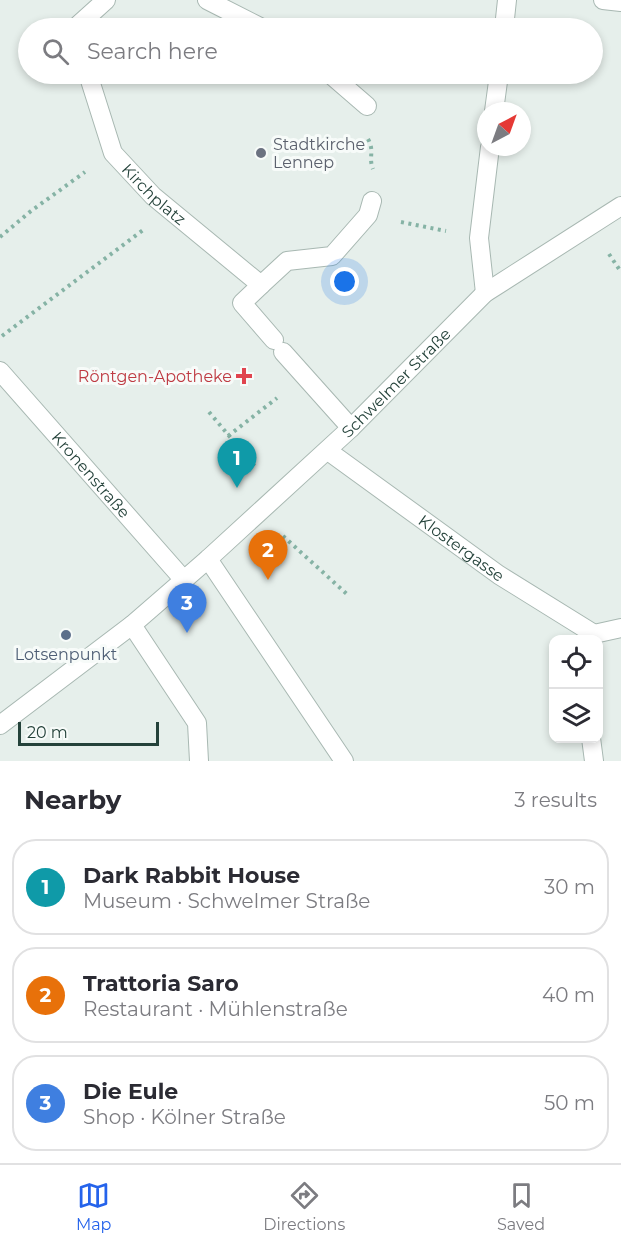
<!DOCTYPE html>
<html lang="en">
<head>
<meta charset="utf-8">
<style>
	:root { --surface:#fff; --page:#f2f2f3; --text:#2b2b33; --muted:#7c7c81; --line:#e1e1e2; --accent:#2563eb }
	body { margin:0; font-family:Montserrat,sans-serif; background:var(--page); color:var(--text) }
	.controls { position:absolute; right:18px; bottom:18px; display:grid; overflow:hidden; border-radius:12px; box-shadow:0 3px 9px #0003 }
	.controls button { width:54px; height:54px; display:grid; place-items:center; padding:0; border:0; border-bottom:2px solid var(--line); background:var(--surface); color:var(--text); font:30px sans-serif }
	.compass { position:absolute; left:477px; top:102px; width:54px; height:54px; border-radius:50%; background:var(--surface); box-shadow:0 3px 9px #0003; rotate:41deg }
	.scale { position:absolute; left:18px; bottom:15px; width:141px; box-sizing:border-box; padding-left:6px; border:3px solid #24423a; border-top:0; font-size:16px; line-height:21px; white-space:nowrap; color:#24423a; -webkit-text-stroke:4px #f7fbf9; paint-order:stroke }
	.you { position:absolute; left:345px; top:282px; width:21px; height:21px; margin:-15px; border:4px solid #fff; border-radius:50%; background:#1a73e8; box-shadow:0 0 0 9px #1a73e833 }
	.badge { display:grid; place-items:center; width:39px; height:39px; border-radius:50%; background:var(--accent); color:#fff; font-size:20px; font-weight:700 }
	.pin { position:absolute; translate:-50% -50px; filter:drop-shadow(0 2px 3px #0008) }
	.pin::after { content:''; position:absolute; top:32px; width:21px; height:18px; background:inherit; clip-path:polygon(0 0,100% 0,50% 100%) }
	.list { margin:0; padding:0; list-style:none }
	h2 { display:flex; justify-content:space-between; align-items:center; height:78px; margin:0; padding:0 24px; font-size:26px }
	h2 small { font-size:20px; font-weight:400; color:var(--muted) }
	.list li { display:grid; grid-template-columns:39px 1fr auto; gap:18px; align-items:center; box-sizing:border-box; height:96px; margin:0 12px 12px; padding:0 12px; border:2px solid var(--line); border-radius:24px }
	.list b { display:block; font-size:22px; white-space:nowrap }
	.list p { margin:0; font-size:20px; white-space:nowrap; color:var(--muted) }
	.list em { font-size:20px; font-style:normal; color:var(--muted) }
	.icon { flex:none; width:33px; height:33px; fill:none; stroke:currentColor; stroke-width:2; stroke-linecap:round; stroke-linejoin:round }
	.map { position:relative; flex:none; width:621px; height:761px; overflow:hidden }
	.search { position:absolute; background:var(--surface); box-shadow:0 3px 9px #0003; left:18px; right:18px; top:18px; height:66px; display:flex; align-items:center; gap:15px; box-sizing:border-box; padding:0 21px; border-radius:33px; color:var(--muted); font-size:22px }
	.sheet { height:402px; background:var(--surface) }
	nav { display:flex; justify-content:space-around; align-items:center; box-sizing:border-box; height:84px; border-top:2px solid var(--line); background:var(--surface); font-size:16px; color:var(--muted) }
	nav a { display:grid; justify-items:center; gap:3px }
	nav .on { color:var(--accent) }
	.map>svg:first-child { display:block }
	.lines { fill:none; stroke-linecap:round; stroke-linejoin:round }
	.minor-casing { stroke:#a8b8b2; stroke-width:20 }
	.path { stroke:#86b3a5; stroke-width:4; stroke-dasharray:3 4.5; stroke-linecap:butt }
	.minor { stroke:#fff; stroke-width:18 }
	.worship-dot { fill:#6b7280; stroke:#f7fbf9; stroke-width:2 }
	.health-dot { fill:#e0444e; stroke:#f7fbf9; stroke-width:2 }
	.service-dot { fill:#5c6f8a; stroke:#f7fbf9; stroke-width:2 }
	.labels { text-anchor:middle; stroke-width:6; stroke-linejoin:round; paint-order:stroke }
	.worship-label { font-size:16px; fill:#5b616d; stroke:#f7fbf9; text-anchor:start }
	.street-label { font-size:16px; fill:#24423a; stroke:#f7fbf9 }
	.health-label { font-size:16px; fill:#be3a42; stroke:#f7fbf9; text-anchor:end }
	.service-label { font-size:16px; fill:#4e5e75; stroke:#f7fbf9 }
</style>
</head>
<body>
<div class="map">
<svg width="621" height="761" viewBox="0 0 621 761">
	<rect width="100%" height="100%" fill="#e6efeb"/>
	<g class="lines">
		<!-- minor casing -->
		<g class="minor-casing">
			<g id="minor">
				<path d="M207 0 262 28"/>
				<path d="M603 0 621 2"/>
				<path d="M75 28 106 0"/>
				<path d="M504 28 507 0"/>
				<path id="s1" d="M88 74 113 153 153 196 261 285 287 261 332 256 368 215 372 201"/>
				<path d="M330 74 367 106"/>
				<path d="M494 111 499 74"/>
				<path d="M261 285 242 303 274 340"/>
				<path d="M485 293 479 238 490 147"/>
				<path d="M283 352 351 428"/>
				<path id="s2" d="M0 371 183 579"/>
				<path id="s3" d="M328 451 499 575 594 634"/>
				<path d="M208 559 344 761"/>
				<path d="M132 625 197 723 199 761"/>
				<path d="M594 634 621 628"/>
				<path id="s4" d="M0 725 132 625 208 559 351 428 485 293 621 206"/>
				<path d="M591 738 594 761"/>
			</g>
		</g>
		<!-- path -->
		<g class="path">
			<path d="M368 139C375 152 368 157 373 169"/>
			<path d="M401 222 446 231"/>
			<path d="M0 237 31 211 85 172"/>
			<path d="M609 254 621 272"/>
			<path d="M2 336 143 230"/>
			<path d="M209 412 257 469"/>
			<path d="M228 436 277 398"/>
			<path d="M283 536 349 596"/>
		</g>
		<!-- minor -->
		<use href="#minor" class="minor"/>
	</g>
	<!-- markers -->
	<circle class="worship-dot" cx="261" cy="153" r="6"/>
	<path class="health-dot" d="M241 367h6v6h6v6h-6v6h-6v-6h-6v-6h6z"/>
	<circle class="service-dot" cx="66" cy="635" r="6"/>
	<g class="labels">
		<!-- worship labels -->
		<g class="worship-label">
			<text x="273" y="150">Stadtkirche<tspan x="273" dy="18">Lennep</tspan></text>
		</g>
		<!-- street labels -->
		<g class="street-label">
			<text dy="6" stroke="none"><textPath href="#s1" startOffset="141">Kirchplatz</textPath></text>
			<text dy="6" stroke="none"><textPath href="#s4" startOffset="524">Schwelmer Straße</textPath></text>
			<text dy="6" stroke="none"><textPath href="#s2" startOffset="138">Kronenstraße</textPath></text>
			<text dy="6" stroke="none"><textPath href="#s3" startOffset="165">Klostergasse</textPath></text>
		</g>
		<!-- health labels -->
		<g class="health-label">
			<text x="232" y="382">Röntgen-Apotheke</text>
		</g>
		<!-- service labels -->
		<g class="service-label">
			<text x="66" y="660">Lotsenpunkt</text>
		</g>
	</g>
</svg>
<div class="controls">
<button><svg class="icon" aria-label="locate" viewBox="0 0 24 24"><circle cx="12" cy="12" r="6"/><path d="M12 2v4M12 18v4M2 12h4M18 12h4"/></svg></button>
<button><svg class="icon" aria-label="layers" viewBox="0 0 24 24"><path d="M12 4l9 5-9 5-9-5zM3 14l9 5 9-5"/></svg></button>
</div>
<svg class="compass" viewBox="-18 -18 36 36"><path d="M0-13l5 13h-10z" fill="#e53935"/><path d="M0 13l5-13h-10z" fill="#7c7c81"/></svg>
<div class="scale">20 m</div>
<div class="you"></div>
<div class="pin badge" style="left:237px;top:488px;background:#0f9aa8">1</div>
<div class="pin badge" style="left:268px;top:580px;background:#e8710a">2</div>
<div class="pin badge" style="left:187px;top:633px;background:#3f7fe0">3</div>
<div class="search"><svg class="icon" aria-label="search" viewBox="0 0 24 24"><circle cx="10" cy="10" r="6"/><path d="M15 15l6 6"/></svg>Search here</div>
</div>
<section class="sheet">
<h2>Nearby<small>3 results</small></h2>
<ul class="list">
<li><span class="badge" style="background:#0f9aa8">1</span><div><b>Dark Rabbit House</b><p>Museum · Schwelmer Straße</p></div><em>30 m</em></li>
<li><span class="badge" style="background:#e8710a">2</span><div><b>Trattoria Saro</b><p>Restaurant · Mühlenstraße</p></div><em>40 m</em></li>
<li><span class="badge" style="background:#3f7fe0">3</span><div><b>Die Eule</b><p>Shop · Kölner Straße</p></div><em>50 m</em></li>
</ul>
</section>
<nav>
<a class="on"><svg class="icon" aria-label="map" viewBox="0 0 24 24"><path d="M3 6l6-2 6 2 6-2v14l-6 2-6-2-6 2zM9 4v14M15 6v14"/></svg>Map</a>
<a><svg class="icon" aria-label="directions" viewBox="0 0 24 24"><path d="M12 3l9 9-9 9-9-9zM9 14v-3h6M13 9l2 2-2 2"/></svg>Directions</a>
<a><svg class="icon" aria-label="saved" viewBox="0 0 24 24"><path d="M7 4h10v16l-5-4-5 4z"/></svg>Saved</a>
</nav>
</body>
</html>
